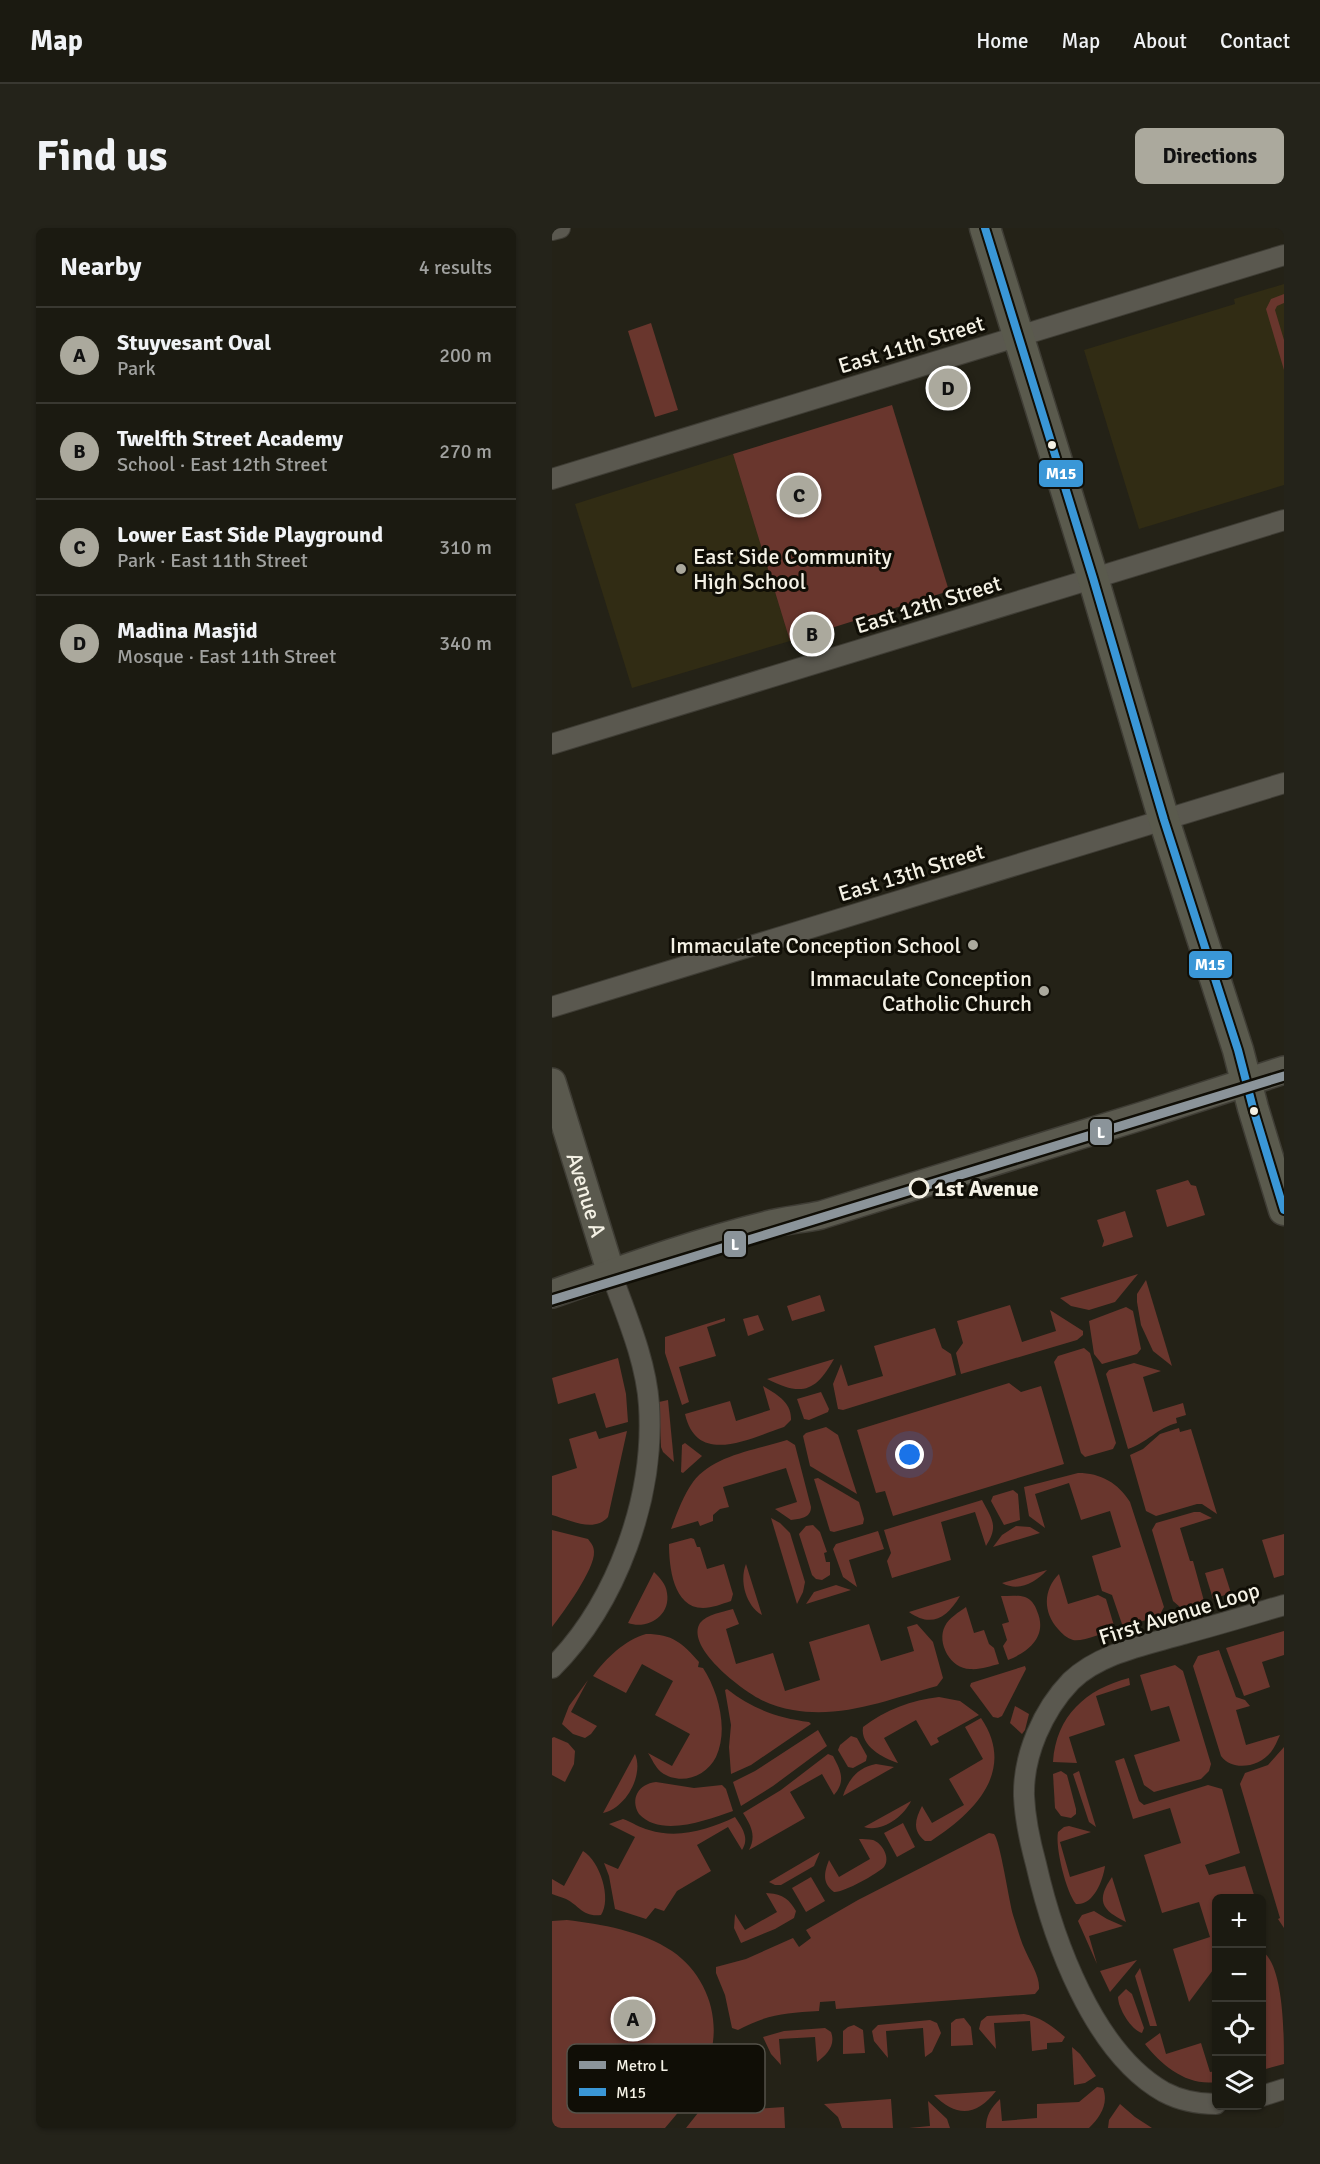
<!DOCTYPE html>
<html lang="en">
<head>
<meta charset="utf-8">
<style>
	:root { --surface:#1b1a11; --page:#24231a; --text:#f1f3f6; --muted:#a0a19f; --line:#393831; --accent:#aba99d }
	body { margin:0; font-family:Signika,sans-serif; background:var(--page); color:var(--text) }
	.controls { position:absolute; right:18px; bottom:18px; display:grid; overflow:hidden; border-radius:9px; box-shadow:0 2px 4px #0004 }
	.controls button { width:54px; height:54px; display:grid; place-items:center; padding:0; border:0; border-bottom:2px solid var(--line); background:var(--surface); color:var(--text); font:30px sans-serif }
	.you { position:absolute; left:358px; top:1227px; width:21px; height:21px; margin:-15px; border:4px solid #fff; border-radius:50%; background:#1a73e8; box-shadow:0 0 0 9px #1a73e833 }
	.badge { display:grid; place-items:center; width:39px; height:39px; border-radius:50%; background:var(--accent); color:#111; font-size:20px; font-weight:700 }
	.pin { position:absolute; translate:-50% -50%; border:3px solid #fff; box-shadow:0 2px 6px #0006 }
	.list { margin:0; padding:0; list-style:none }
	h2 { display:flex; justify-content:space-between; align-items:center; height:78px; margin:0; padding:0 24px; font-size:26px }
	h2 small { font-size:20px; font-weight:400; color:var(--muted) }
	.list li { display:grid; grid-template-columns:39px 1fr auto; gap:18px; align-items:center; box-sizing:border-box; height:96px; padding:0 24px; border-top:2px solid var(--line) }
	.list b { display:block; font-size:22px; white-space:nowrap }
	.list p { margin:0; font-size:20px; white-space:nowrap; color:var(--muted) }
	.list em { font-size:20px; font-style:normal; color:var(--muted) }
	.icon { flex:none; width:33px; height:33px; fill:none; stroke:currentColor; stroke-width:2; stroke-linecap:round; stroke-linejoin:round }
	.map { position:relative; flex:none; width:732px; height:1900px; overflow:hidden; border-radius:9px }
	header { display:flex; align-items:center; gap:36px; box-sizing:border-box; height:84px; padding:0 30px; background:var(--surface); border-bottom:2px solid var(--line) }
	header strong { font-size:28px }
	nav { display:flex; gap:33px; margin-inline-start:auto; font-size:21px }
	.intro { display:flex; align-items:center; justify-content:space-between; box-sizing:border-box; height:144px; padding:0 36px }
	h1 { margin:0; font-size:42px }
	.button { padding:15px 27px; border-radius:9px; background:var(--accent); color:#111; font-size:21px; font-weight:700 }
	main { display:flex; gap:36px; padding:0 36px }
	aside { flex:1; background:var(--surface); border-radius:9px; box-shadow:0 2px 4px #0004 }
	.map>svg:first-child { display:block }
	.built { fill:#312c14 }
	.green { fill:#69362d }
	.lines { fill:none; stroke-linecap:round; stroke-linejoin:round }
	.street-casing { stroke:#3f3d35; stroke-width:22 }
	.secondary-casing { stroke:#3f3d35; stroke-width:30 }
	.primary-casing { stroke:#3f3d35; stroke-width:33 }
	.street { stroke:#5a584f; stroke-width:20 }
	.secondary { stroke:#5a594e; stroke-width:27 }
	.primary { stroke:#5a5a4d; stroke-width:30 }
	.bus-1-casing { stroke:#100e06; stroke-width:12 }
	.bus-1 { stroke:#3a97d7; stroke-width:8 }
	.metro-1-casing { stroke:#100e06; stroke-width:14 }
	.metro-1 { stroke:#8b949a; stroke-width:9 }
	.bus-dot { fill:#f4f1e5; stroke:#100e06; stroke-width:2 }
	.poi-dot { fill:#aba99d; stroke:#100e06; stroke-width:2 }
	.stop-dot { fill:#100e06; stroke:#f4f1e5; stroke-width:3 }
	.labels { text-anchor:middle; stroke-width:6; stroke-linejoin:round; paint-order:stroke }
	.street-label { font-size:22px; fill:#f4f1e5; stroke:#100e06 }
	.poi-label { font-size:22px; fill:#f4f1e5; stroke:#100e06; text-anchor:end }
	.stop-label { font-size:22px; font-weight:bold; fill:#f4f1e5; stroke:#100e06; text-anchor:start }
	.key { fill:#100e06; stroke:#545249; stroke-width:1.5 }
	.key-label { font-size:16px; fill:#f4f1e5 }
	.line-badge { stroke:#100e06; stroke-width:2 }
	.badge-label { font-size:16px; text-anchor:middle; font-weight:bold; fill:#fff }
</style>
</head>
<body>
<header>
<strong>Map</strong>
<nav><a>Home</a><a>Map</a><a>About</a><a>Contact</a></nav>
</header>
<div class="intro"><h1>Find us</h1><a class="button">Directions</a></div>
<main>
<aside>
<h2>Nearby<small>4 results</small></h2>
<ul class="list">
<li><span class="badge">A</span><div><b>Stuyvesant Oval</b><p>Park</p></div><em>200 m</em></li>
<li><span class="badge">B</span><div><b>Twelfth Street Academy</b><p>School · East 12th Street</p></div><em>270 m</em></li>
<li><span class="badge">C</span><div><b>Lower East Side Playground</b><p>Park · East 11th Street</p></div><em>310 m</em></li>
<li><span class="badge">D</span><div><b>Madina Masjid</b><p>Mosque · East 11th Street</p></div><em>340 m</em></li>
</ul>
</aside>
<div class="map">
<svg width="732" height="1900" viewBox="0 0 732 1900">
	<rect width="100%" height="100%" fill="#242217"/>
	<!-- built -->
	<g class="built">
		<path d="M732 56V257L587 301 532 122 683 76 682 71Z"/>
		<path d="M181 226 238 413 80 460 23 276Z"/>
	</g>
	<!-- green -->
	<g class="green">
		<path d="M732 66V75L725 78 723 82 732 112V142L714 81 719 71Z"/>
		<path d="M99 95 126 182 103 189 76 103Z"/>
		<path d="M340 177 397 363 238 413 181 226Z"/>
		<path d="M636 952 639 957 644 958 653 987 615 999 604 962Z"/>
		<path d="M573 983 581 1009 550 1019 552 1013 545 992Z"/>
		<path d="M586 1046 563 1074 537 1082 519 1078 508 1070Z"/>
		<path d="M594 1052 620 1138 601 1123 589 1097 585 1074V1066Z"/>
		<path d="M268 1067 273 1083 240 1093 235 1078Z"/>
		<path d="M458 1077 470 1114 504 1103 498 1082 531 1103V1107L525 1112 409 1146 404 1125 411 1115 405 1093Z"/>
		<path d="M574 1079 581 1083 589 1121 585 1126 550 1136 542 1126 537 1093Z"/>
		<path d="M206 1087 212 1102 196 1108 191 1091Z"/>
		<path d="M173 1090V1093L155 1099 164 1128 127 1139 137 1174 130 1177 113 1125V1109Z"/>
		<path d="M383 1100 390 1120 399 1126 404 1147 291 1182 286 1181 281 1156 289 1136 296 1158 331 1148 322 1118Z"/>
		<path d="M532 1120 538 1125 564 1215 561 1221 533 1229 529 1225 502 1134 506 1128Z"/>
		<path d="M66 1130 74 1166 76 1194 54 1200 43 1165 6 1176 0 1150Z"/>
		<path d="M282 1131C263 1165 249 1168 215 1151Z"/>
		<path d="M582 1135 609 1143 591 1149 601 1184 631 1175 634 1187 624 1190 625 1195C605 1200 595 1215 576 1221L554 1146 557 1142Z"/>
		<path d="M457 1155 469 1164 489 1158 512 1236 341 1288 333 1263 324 1265 305 1202Z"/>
		<path d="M211 1158C224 1166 240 1174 239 1192L232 1199C198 1210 145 1239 133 1186L178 1173 184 1193 218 1182Z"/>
		<path d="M269 1164 277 1181 276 1184 257 1192 252 1191 245 1171Z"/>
		<path d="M116 1172 122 1234 111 1224 109 1219 107 1174Z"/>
		<path d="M274 1199 286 1207 305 1266 258 1238 251 1208 254 1205Z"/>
		<path d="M627 1200 628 1204 639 1201 665 1286 650 1276H645L604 1288 594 1283 578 1227 591 1221 608 1206Z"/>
		<path d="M44 1203 47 1211 75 1203 56 1289C42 1305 18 1292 0 1287V1248L25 1240 17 1211Z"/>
		<path d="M235 1212 243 1217 259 1279C259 1290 248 1291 239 1292L223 1281 245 1274 234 1240 171 1259 177 1279 168 1281 161 1287V1293L148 1298 146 1293 119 1301C125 1285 131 1268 141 1254 161 1227 204 1222 235 1212Z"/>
		<path d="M133 1215 150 1228 131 1245 129 1244 130 1217Z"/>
		<path d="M526 1245C549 1245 566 1255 578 1274L612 1379 607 1388 571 1399 560 1367 550 1363 540 1328 569 1319 558 1283 529 1292 517 1255 483 1266 493 1300 477 1288 472 1259Z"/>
		<path d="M266 1250 307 1274 312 1291 311 1296 282 1304 278 1303 262 1251Z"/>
		<path d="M461 1262 466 1266 468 1292 452 1297 439 1273 441 1268Z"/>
		<path d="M430 1272C440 1291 447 1298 434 1318L423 1284 389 1294 399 1332 340 1350 335 1333 339 1325 332 1302Z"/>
		<path d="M642 1284H648L660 1290 628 1300 638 1333H641L652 1373 628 1379 621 1373 600 1302 604 1295Z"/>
		<path d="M219 1290 228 1295 238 1305 253 1354 251 1364 245 1376Z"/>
		<path d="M261 1297 268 1304 275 1324 272 1325 274 1334H278V1347L270 1352 264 1351 260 1347 247 1306 254 1298Z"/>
		<path d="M464 1298 478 1299 488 1305 441 1319 450 1307Z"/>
		<path d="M0 1302 36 1311C39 1315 42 1318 42 1324 43 1341 11 1385 0 1399Z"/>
		<path d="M326 1303 332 1321 297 1332 305 1359 291 1349 281 1321 284 1316Z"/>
		<path d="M732 1306V1347L722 1350 710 1312Z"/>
		<path d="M139 1310 142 1311 145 1319H148L155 1341 172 1336 181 1366 179 1373C170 1376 160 1380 151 1380 121 1380 117 1338 117 1316Z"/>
		<path d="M194 1336 210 1387C194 1378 187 1353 194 1336Z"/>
		<path d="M671 1340 679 1365 661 1371 653 1345Z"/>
		<path d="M495 1342C483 1355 467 1364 450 1355Z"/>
		<path d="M102 1344C108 1350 114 1356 115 1365 119 1388 95 1402 76 1395Z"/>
		<path d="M507 1346 516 1376 546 1367 554 1371 563 1401C553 1404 531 1414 521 1412 515 1410 510 1406 506 1401 491 1384 491 1362 507 1346Z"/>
		<path d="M284 1357 299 1362 254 1376 262 1364Z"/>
		<path d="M408 1368C395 1390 379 1400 357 1384Z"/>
		<path d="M449 1368C457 1368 466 1367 473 1369 479 1371 483 1377 485 1383 496 1408 477 1424 456 1432L451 1418 455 1412 450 1396 457 1394Z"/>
		<path d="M414 1379 422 1405 432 1402 437 1416 442 1420 447 1436C438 1438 428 1442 418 1441 399 1441 384 1415 393 1398 397 1390 407 1384 414 1379Z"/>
		<path d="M181 1381 187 1396 174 1401 184 1436 221 1425 233 1463 268 1452 257 1414 317 1396 329 1433 362 1423 355 1399 365 1396 381 1414 391 1450 385 1458C338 1471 290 1491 241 1482 229 1480 216 1476 206 1470 189 1461 133 1419 148 1395 155 1386 171 1384 181 1381Z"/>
		<path d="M732 1403V1427L710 1434 718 1459 692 1468 674 1420Z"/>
		<path d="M94 1406C121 1406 130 1415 147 1434L146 1439 151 1440C166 1463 177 1501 164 1529 154 1549 128 1558 109 1544 103 1539 100 1531 96 1525L120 1538 138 1506 103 1487 121 1453 90 1436 74 1465 41 1448C54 1430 73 1412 94 1406Z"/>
		<path d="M667 1422 684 1469 693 1472 698 1478 684 1482 694 1517 728 1507C725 1513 723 1519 719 1524 707 1539 681 1544 669 1528L641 1438 646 1428Z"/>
		<path d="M623 1437 631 1443 659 1536 657 1543 649 1551 602 1564 592 1557 582 1527 628 1513 617 1478 599 1483 588 1447Z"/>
		<path d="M473 1438 474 1441 450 1488 446 1490 441 1489 418 1458 419 1455Z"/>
		<path d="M577 1450 578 1457 544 1468 553 1497 517 1509 525 1535 501 1534C504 1488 534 1461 577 1450Z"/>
		<path d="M36 1452 19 1484 45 1498 39 1506 33 1510 21 1506 10 1496 17 1478Z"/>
		<path d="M175 1461C200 1481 226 1490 257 1494L259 1496 199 1537 179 1546 177 1519 179 1497 173 1462Z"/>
		<path d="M387 1469 408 1473 427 1487 385 1510 387 1514 379 1518 364 1492 332 1510 346 1535C331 1530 308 1518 311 1499 333 1482 360 1472 387 1469Z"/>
		<path d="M463 1478 477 1486 473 1502 470 1506 458 1495Z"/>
		<path d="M429 1490C465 1543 422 1585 379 1613H373C360 1602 363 1592 370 1578L380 1595 412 1577 397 1551 431 1531 413 1499Z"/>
		<path d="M266 1502 275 1518 221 1558 189 1578 181 1554 203 1543Z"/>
		<path d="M299 1508 305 1510 315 1528 314 1533 301 1540 296 1539 286 1522 288 1517Z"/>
		<path d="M2 1509 16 1515 23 1523 22 1536 13 1554 0 1547V1510Z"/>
		<path d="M732 1519V1700L726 1691 728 1690 688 1556 693 1545 716 1537Z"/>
		<path d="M83 1526C92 1547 74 1580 51 1585Z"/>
		<path d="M276 1526 281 1528C289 1543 294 1553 282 1567L270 1546 238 1564 253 1590 197 1622C204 1608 200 1599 191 1585L229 1562Z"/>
		<path d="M572 1530 587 1573 592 1577 656 1557 670 1561 688 1625 653 1637 657 1647 693 1638 703 1670H664V1738L637 1774 621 1721 658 1709 647 1674 610 1685 592 1627 629 1615 618 1580 581 1591 563 1533Z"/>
		<path d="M324 1536 342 1539 291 1568C296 1552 306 1539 324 1536Z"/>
		<path d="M509 1543 515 1547 524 1581V1586L519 1590 509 1588 503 1580 501 1546Z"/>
		<path d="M527 1543 544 1599 537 1594 521 1546Z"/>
		<path d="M104 1554 142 1560 170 1557 174 1561 181 1583C155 1592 109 1610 87 1586 78 1571 86 1556 104 1554Z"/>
		<path d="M359 1573C352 1588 330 1605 312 1599Z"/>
		<path d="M183 1589C190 1600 198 1610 190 1622L176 1599 145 1617 159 1643 125 1663 112 1683 103 1680 94 1691 63 1681 57 1648 52 1635 66 1641 83 1609 57 1596 71 1591C80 1594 88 1600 97 1602 126 1611 156 1602 183 1589Z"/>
		<path d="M351 1595 363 1619 345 1629 332 1605Z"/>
		<path d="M517 1598 539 1604 508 1614 518 1649 553 1638C551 1653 541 1678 524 1676 514 1664 503 1619 506 1604L512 1599Z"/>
		<path d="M437 1605 442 1606C448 1612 457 1673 461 1687 465 1699 468 1711 473 1722 478 1734 488 1748 487 1761L483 1766 284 1781 283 1773 268 1774 267 1783C233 1785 216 1786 186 1802L180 1800 173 1767 164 1745V1739L194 1731 241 1710 247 1719 259 1710 254 1702 306 1672Z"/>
		<path d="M307 1611C311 1611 316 1611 321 1612 330 1615 339 1630 332 1639 325 1646 291 1665 282 1664 270 1655 272 1645 277 1632L287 1649 318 1631Z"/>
		<path d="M31 1623C48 1633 60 1671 49 1687 30 1689 28 1678 14 1671 10 1669 4 1668 0 1666V1651L12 1658Z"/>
		<path d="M268 1624 262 1638 229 1657H223L217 1654Z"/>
		<path d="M259 1649 273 1673 254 1684 240 1660Z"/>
		<path d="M560 1649 574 1694C549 1682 544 1672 560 1649Z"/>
		<path d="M214 1665C229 1666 236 1669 244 1683L242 1690 223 1701 189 1715 182 1700 183 1686 193 1702 225 1684Z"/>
		<path d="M542 1683 555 1691 571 1698 537 1708 545 1736 526 1693 530 1687Z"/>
		<path d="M15 1692C49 1696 90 1703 120 1723 159 1750 173 1801 152 1844 142 1865 128 1883 113 1900H0V1693Z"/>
		<path d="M710 1723C732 1737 732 1808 732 1836L710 1842V1797L714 1795 710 1779Z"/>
		<path d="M585 1732 558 1764 548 1743Z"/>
		<path d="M588 1740 605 1798H598L583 1748Z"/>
		<path d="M574 1761 580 1766 592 1800 590 1805C579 1802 566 1780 566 1769Z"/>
		<path d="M472 1786C489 1789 500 1798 513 1809L510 1814 495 1815V1821L480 1823 478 1793 442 1795 444 1821 427 1801 429 1793 435 1788Z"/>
		<path d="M412 1790 419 1799 421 1817 399 1818V1795L404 1791Z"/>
		<path d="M378 1792 385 1795 389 1805 380 1824 373 1829 371 1800 334 1803 336 1830 322 1813 320 1803 326 1797Z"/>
		<path d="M302 1797 311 1802 313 1825 291 1826V1803L296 1799Z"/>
		<path d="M273 1800 279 1804C284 1817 275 1827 265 1834L263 1809 227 1811 229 1837 219 1826 211 1809 232 1803Z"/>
		<path d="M608 1805 614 1826 649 1815 658 1844 664 1843V1854C635 1858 610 1838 593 1816Z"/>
		<path d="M520 1819 528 1826 544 1848 533 1855 522 1857Z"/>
		<path d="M545 1859 551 1860C557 1876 548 1889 537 1900H434C434 1887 439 1880 448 1871L450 1893 485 1890V1876L527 1874Z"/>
		<path d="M444 1863C424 1889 404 1889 382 1867Z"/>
		<path d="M161 1866C175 1866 180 1872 189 1882L232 1879 233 1900H134Z"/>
		<path d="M339 1871 341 1900H290L286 1889 272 1876Z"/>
		<path d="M376 1873 395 1891 398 1900H357L378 1898Z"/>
		<path d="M568 1876 583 1889 600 1900H556L557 1892Z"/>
	</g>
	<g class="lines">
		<!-- street casing -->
		<g class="street-casing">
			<g id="street">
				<path d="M0 2 8 0"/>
				<path d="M0 251 732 27"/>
				<path d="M0 516 732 292"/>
				<path d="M0 779 732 555"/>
				<path d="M0 1440C65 1375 103 1269 97 1177 94 1132 74 1087 59 1045"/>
				<path d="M710 1868 732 1861"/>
				<path d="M664 1876C646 1876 629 1873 612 1864 541 1824 501 1711 484 1636 478 1614 473 1591 472 1568 471 1527 491 1482 519 1453 548 1425 594 1417 631 1406 665 1397 698 1387 732 1377"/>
			</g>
		</g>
		<!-- secondary casing -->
		<g class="secondary-casing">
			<g id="secondary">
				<path id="s1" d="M0 854 59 1045"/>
				<path d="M0 1066C71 1041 142 1015 215 997 232 992 251 991 269 987L593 887 732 842"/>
			</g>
		</g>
		<!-- primary casing -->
		<g class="primary-casing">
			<path id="primary" d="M433 0 541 350 612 592 686 822 701 880 732 982"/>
		</g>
		<!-- street -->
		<use href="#street" class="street"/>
		<!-- secondary -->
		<use href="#secondary" class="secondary"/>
		<!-- primary -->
		<use href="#primary" class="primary"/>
		<!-- bus-1 casing -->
		<g class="bus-1-casing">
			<path id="bus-1" d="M433 0 541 350 612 592 686 822 701 880 732 982"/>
		</g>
		<!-- bus-1 -->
		<use href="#bus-1" class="bus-1"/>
		<!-- metro-1 casing -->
		<g class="metro-1-casing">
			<path id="metro-1" d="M0 1072 732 848"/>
		</g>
		<!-- metro-1 -->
		<use href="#metro-1" class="metro-1"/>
	</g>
	<!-- markers -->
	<g class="bus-dot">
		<circle cx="500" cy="217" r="5"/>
		<circle cx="702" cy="883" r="5"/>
	</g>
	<g class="poi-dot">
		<circle cx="129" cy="341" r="6"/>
		<circle cx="421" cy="717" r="6"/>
		<circle cx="492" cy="763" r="6"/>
	</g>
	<circle class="stop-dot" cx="367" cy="960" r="9"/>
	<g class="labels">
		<!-- street labels -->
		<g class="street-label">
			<text transform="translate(359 116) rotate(-17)" y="8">East 11th Street</text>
			<text transform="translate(376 376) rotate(-17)" y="8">East 12th Street</text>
			<text transform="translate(359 644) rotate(-17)" y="8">East 13th Street</text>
			<text dy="8" stroke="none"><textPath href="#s1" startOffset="118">Avenue A</textPath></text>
			<text transform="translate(627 1385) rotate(-17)" y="8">First Avenue Loop</text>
		</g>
		<!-- poi labels -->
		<g class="poi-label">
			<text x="141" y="336" text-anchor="start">East Side Community<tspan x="141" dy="25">High School</tspan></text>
			<text x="409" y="725">Immaculate Conception School</text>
			<text x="480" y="758">Immaculate Conception<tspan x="480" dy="25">Catholic Church</tspan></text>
		</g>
		<!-- stop labels -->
		<g class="stop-label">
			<text x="382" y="968">1st Avenue</text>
		</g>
	</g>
	<!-- legend -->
	<rect x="15" y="1816" width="198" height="69" rx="9" class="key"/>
	<rect x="27" y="1833" width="27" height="8" fill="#8b949a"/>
	<rect x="27" y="1860" width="27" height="8" fill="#3a97d7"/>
	<g class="key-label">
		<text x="64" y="1843">Metro L</text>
		<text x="64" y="1870">M15</text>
	</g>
	<g class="line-badge">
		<rect x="486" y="231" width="46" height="29" rx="6" fill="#3a97d7"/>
		<rect x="636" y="722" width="45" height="29" rx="6" fill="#3a97d7"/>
		<rect x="537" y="890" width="24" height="28" rx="6" fill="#8b949a"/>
		<rect x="171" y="1002" width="24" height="28" rx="6" fill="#8b949a"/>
	</g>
	<g class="badge-label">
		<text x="509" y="251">M15</text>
		<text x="658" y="742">M15</text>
		<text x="549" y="910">L</text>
		<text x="183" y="1022">L</text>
	</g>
</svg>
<div class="controls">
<button>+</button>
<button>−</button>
<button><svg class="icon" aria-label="locate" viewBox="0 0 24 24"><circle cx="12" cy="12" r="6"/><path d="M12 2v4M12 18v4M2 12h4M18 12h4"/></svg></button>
<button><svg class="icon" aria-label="layers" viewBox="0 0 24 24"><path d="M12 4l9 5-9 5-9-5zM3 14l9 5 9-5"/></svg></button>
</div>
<div class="you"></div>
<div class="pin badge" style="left:81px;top:1791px">A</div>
<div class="pin badge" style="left:260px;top:406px">B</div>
<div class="pin badge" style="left:247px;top:267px">C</div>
<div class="pin badge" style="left:396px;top:160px">D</div>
</div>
</main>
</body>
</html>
